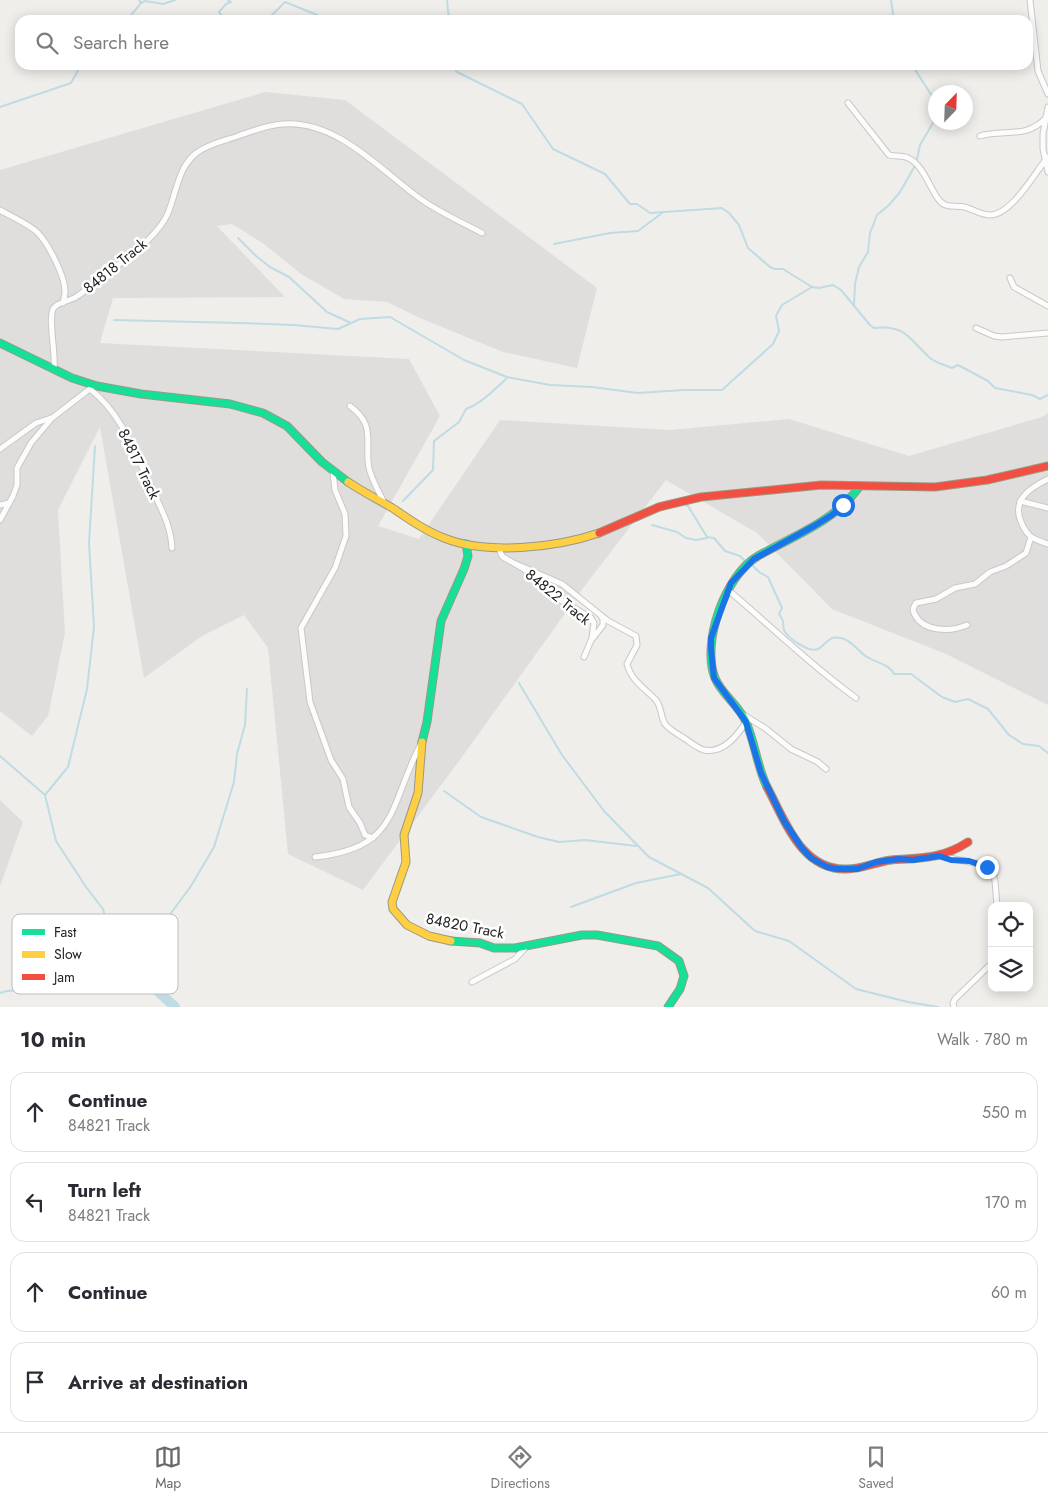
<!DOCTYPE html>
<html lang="en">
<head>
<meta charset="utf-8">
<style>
	:root { --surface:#fff; --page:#f7f7f7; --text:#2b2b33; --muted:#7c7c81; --line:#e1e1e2; --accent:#6a6968 }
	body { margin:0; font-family:Jost,sans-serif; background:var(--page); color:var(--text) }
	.controls { position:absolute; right:15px; bottom:15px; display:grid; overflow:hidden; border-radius:10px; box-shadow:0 2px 12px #0003 }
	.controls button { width:45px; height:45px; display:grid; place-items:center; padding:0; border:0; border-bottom:1px solid var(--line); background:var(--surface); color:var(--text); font:25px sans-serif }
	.compass { position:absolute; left:928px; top:85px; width:45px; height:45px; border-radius:50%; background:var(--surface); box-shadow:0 2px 12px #0003; rotate:23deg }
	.stop { position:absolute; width:15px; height:15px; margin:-11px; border:4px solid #1a73e8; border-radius:50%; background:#fff }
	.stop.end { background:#1a73e8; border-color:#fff; box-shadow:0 1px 5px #0008 }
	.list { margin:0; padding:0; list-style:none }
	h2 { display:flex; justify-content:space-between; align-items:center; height:65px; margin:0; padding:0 20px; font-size:21px }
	h2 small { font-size:16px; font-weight:400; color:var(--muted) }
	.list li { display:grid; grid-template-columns:32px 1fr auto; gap:15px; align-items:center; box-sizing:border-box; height:80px; margin:0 10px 10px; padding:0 10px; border:1px solid var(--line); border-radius:15px }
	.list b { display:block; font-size:19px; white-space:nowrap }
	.list p { margin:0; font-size:16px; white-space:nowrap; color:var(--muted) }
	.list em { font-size:16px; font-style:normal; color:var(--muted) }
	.icon { flex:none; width:28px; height:28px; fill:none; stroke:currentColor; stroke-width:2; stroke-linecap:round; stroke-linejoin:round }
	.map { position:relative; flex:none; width:1048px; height:1007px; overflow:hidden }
	.search { position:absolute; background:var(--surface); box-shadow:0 2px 12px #0003; left:15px; right:15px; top:15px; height:55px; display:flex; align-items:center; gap:12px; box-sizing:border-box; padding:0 18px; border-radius:15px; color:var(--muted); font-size:19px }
	.sheet { height:425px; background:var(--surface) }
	nav { display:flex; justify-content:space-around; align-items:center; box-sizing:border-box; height:70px; border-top:1px solid var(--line); background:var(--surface); font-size:14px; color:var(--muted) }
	nav a { display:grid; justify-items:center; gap:2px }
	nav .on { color:var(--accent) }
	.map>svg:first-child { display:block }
	.residential { fill:#dfdedc }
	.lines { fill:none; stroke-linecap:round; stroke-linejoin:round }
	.stream { stroke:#bfdbe3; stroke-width:2 }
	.river { stroke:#bfdbe3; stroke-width:10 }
	.street-casing { stroke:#c9c8c7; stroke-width:7 }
	.fast-casing { stroke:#999a82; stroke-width:9 }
	.slow-casing { stroke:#999a82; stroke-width:9 }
	.jam-casing { stroke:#999a82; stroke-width:9 }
	.street { stroke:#fdfcfc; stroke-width:5 }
	.fast { stroke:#16e098; stroke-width:7 }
	.slow { stroke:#ffcf43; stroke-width:7 }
	.jam { stroke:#f24e42; stroke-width:7 }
	.route { stroke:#1a73e8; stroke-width:6 }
	.labels { text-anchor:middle; stroke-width:5; stroke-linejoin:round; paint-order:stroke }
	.street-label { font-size:15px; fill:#222; stroke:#fff }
	.key { fill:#fff; stroke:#bdbdbd; stroke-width:1 }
	.key-label { font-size:14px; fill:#222 }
</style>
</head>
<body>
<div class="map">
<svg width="1048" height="1007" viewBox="0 0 1048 1007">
	<rect width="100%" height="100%" fill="#f0eeeb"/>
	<!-- residential -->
	<g class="residential">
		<path d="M265 92 345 100 597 288 577 368 503 352 420 318 387 302 344 299 301 274 264 244 232 224 217 226 285 297 113 298 100 343 409 359 440 416 378 526 419 539 500 420 670 430 789 419 909 456 1042 417 1048 413V705L946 654 832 609 757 533 666 480 584 587 462 757 363 890 288 854 268 648 244 615 202 636 144 678 100 427 58 510 65 633 48 716 32 736 0 711V170Z"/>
		<path d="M0 800 23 822 0 886Z"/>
	</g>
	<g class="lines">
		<!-- stream -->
		<g class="stream">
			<path d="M139 0 141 3 145 1 163 4 175 0"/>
			<path d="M447 0 449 20"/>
			<path d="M891 0 894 20"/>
			<path d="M127 20 141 3"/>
			<path d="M225 20 219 12 226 4 231 2 228 0"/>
			<path d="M244 20H251"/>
			<path d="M261 20 271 16 285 2 315 14 326 20"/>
			<path d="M452 65 457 72 522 104 553 149 605 174 630 204H637L650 213 722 208 729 213 739 225 748 248 770 267 775 269H783L812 287 819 288 833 285 841 290 870 325 874 328C906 324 910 340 930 358 936 363 945 365 952 368L958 365 988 381 995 388 1032 395 1040 399 1048 395"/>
			<path d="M912 65 932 96 935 109"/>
			<path d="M0 107 71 83 81 65"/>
			<path d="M238 238 256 256 270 267 289 277 327 312 351 323"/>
			<path d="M554 244 610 233 638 231 662 213"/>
			<path d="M854 305 855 284 859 267 868 252 870 233 877 215 889 205 900 192 916 164 920 145 934 121 936 110"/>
			<path d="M114 320 240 323 294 325 338 329 360 319 390 317 464 360 507 377 550 385 592 387 638 393 684 390H722L773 344 779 331 776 316 782 305 812 287"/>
			<path d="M403 501 433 470 434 441 459 422 466 409C482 403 494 390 507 378"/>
			<path d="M686 505 688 506 707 537 714 538 725 551 740 556 746 562"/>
			<path d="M652 525 677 532 686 538 696 540 707 538"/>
			<path d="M751 564 759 572 768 577 782 608 779 614C780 616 782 618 783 621 784 625 782 628 785 632 790 639 809 653 818 649 826 645 828 635 841 638 854 641 858 653 869 658 878 663 890 665 894 674H911L942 697 955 702 968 699 988 709 1009 735 1023 744 1039 746 1048 753"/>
			<path d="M519 683 562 755 604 811 649 857 708 888 755 931 789 941 856 989 908 1002 938 1007"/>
			<path d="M0 756 45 795 56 841 86 887 103 909 110 934 135 962 153 987"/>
			<path d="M444 791 481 817 538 837 559 842 585 840 636 846"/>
			<path d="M45 795 68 767 87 689 94 627 89 543 95 446"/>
			<path d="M571 907 636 883 681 874"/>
			<path d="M135 962 191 886 214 847 234 782 237 754 245 725 247 689"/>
			<path d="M0 993 7 991 89 986 152 987"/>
		</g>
		<!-- river -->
		<path class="river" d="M153 987 175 1007"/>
		<!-- street casing -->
		<g class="street-casing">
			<g id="street">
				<path d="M1030 0 1038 71 1048 94"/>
				<path d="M848 103 889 155C896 157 902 155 908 158 923 164 930 189 939 200 946 209 955 205 964 207 973 209 981 215 990 215 1012 215 1035 172 1048 157"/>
				<path d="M1048 107 1043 134V149L1048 172"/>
				<path d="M980 136C1005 129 1026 139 1046 118"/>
				<path d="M0 210C12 217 27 223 37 232 48 243 65 276 65 291 65 295 64 299 63 303"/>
				<path d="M1010 278 1014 287 1048 306"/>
				<path d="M976 328 994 336 1002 337 1048 333"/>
				<path d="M54 369C56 354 48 320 53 309 57 302 70 301 76 297 87 290 96 281 106 274 120 263 135 254 148 240 155 233 164 223 168 213 176 194 178 169 194 155 205 145 224 141 238 136 253 131 267 125 282 124 337 119 381 171 422 200 441 213 461 222 482 233"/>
				<path d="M90 389C121 413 135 452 151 487 160 507 171 525 172 548"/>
				<path d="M350 406C377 426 364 442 369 468 372 480 379 493 385 504"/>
				<path d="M0 449 36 423 51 418"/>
				<path d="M333 472 335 490 345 514 346 536 335 568 301 628 310 702 331 760 343 779 349 807 360 823 365 835 373 838"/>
				<path d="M1048 479C1032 487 1013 498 1020 519 1022 525 1026 532 1030 536 1035 540 1042 542 1048 544"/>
				<path d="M1020 501 1048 508"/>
				<path d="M0 505 9 503"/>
				<path d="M0 520 13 496 17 485V468L31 443 52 418 91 388"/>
				<path d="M499 547 501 554 503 557 524 569 559 599 591 618 594 623 592 638 584 657"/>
				<path d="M516 564 562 584 608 621 636 636 637 645 627 664C631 680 644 688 655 699 662 706 660 716 665 724 670 730 677 734 684 738 690 742 697 748 704 750 723 754 737 736 746 722"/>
				<path d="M728 590C771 626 810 665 856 698"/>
				<path d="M967 625C951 632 924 632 915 615 912 610 913 608 916 603L936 599 955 588 975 584 990 572 1006 566 1026 553 1031 537"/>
				<path d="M593 638 603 625V619L601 616"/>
				<path d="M742 714 765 728 791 749 818 762 826 769"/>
				<path d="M939 856 980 864 992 871 995 881 997 906"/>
				<path d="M315 857C400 848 388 806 421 744"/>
				<path d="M472 982 515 959 527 946"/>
				<path d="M954 1007 953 1003 955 999 992 963"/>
			</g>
		</g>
		<!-- fast casing -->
		<g class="fast-casing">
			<g id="fast">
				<path d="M0 343 72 378 97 386 141 394 230 404 263 413 287 426 322 462 348 482"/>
				<path d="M422 742 427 722 441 621 464 569 468 556 466 544"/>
				<path d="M767 787C757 766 755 743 746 722 739 705 722 695 715 678 701 643 725 575 758 556 795 535 834 522 860 486"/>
				<path d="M451 941 480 943 494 948H515L582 935H597L658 946 679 961 684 976 680 989 668 1007"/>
			</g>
		</g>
		<!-- slow casing -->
		<g class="slow-casing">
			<g id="slow">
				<path d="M348 482C363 492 379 500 394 509 410 520 426 531 444 538 487 555 555 548 599 533"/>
				<path d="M422 742 418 793 404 835 406 862 392 902 393 909 407 925 429 936 451 941"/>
			</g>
		</g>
		<!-- jam casing -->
		<g class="jam-casing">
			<g id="jam">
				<path d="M599 533 659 507 701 497 821 485 935 487 987 480 1048 466"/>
				<path d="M767 787C785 820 801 871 847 869 862 869 876 862 891 860 921 858 942 859 968 842"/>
			</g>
		</g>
		<!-- street -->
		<use href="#street" class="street"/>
		<!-- fast -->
		<use href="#fast" class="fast"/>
		<!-- slow -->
		<use href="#slow" class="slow"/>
		<!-- jam -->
		<use href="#jam" class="jam"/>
	</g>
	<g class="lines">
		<!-- route -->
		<path class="route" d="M843 505 832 515 814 526 754 559 731 583 711 638V649L714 678 746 722 761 773 784 821 802 848 811 858 827 867 837 869H857L876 862 899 859 913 860 939 856 951 860 969 861 987 867"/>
	</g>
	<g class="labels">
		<!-- street labels -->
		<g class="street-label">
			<text transform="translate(115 266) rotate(-39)" y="5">84818 Track</text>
			<text transform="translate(139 464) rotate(64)" y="5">84817 Track</text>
			<text transform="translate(558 597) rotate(39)" y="5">84822 Track</text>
			<text transform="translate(465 926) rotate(11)" y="5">84820 Track</text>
		</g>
	</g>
	<!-- legend -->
	<rect x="12" y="914" width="166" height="80" rx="8" class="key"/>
	<rect x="22" y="929" width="23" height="6" fill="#16e098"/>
	<rect x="22" y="951" width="23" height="7" fill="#ffcf43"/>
	<rect x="22" y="974" width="23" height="6" fill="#f24e42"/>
	<g class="key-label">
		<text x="54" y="937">Fast</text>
		<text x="54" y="959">Slow</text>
		<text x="54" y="982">Jam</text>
	</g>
</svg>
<div class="controls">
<button><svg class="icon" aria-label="locate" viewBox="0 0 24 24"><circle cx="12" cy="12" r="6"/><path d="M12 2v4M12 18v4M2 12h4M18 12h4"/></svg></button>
<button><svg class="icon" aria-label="layers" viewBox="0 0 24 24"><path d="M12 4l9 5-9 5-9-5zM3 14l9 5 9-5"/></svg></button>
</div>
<svg class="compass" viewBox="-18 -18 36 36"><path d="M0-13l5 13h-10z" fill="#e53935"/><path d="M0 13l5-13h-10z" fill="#7c7c81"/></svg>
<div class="stop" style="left:843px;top:505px"></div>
<div class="stop end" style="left:987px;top:867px"></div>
<div class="search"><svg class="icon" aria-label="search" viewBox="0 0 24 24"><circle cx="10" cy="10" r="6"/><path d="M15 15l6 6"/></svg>Search here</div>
</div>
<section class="sheet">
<h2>10 min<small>Walk · 780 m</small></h2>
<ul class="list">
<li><svg class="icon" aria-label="ahead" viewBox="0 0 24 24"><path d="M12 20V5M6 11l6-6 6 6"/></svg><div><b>Continue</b><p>84821 Track</p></div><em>550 m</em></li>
<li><svg class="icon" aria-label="left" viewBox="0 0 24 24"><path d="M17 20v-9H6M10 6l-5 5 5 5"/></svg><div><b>Turn left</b><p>84821 Track</p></div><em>170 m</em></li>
<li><svg class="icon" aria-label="ahead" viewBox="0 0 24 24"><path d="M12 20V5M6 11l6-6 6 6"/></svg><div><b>Continue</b></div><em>60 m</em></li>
<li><svg class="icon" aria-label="arrive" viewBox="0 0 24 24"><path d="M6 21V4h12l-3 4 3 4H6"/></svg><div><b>Arrive at destination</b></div></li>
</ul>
</section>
<nav>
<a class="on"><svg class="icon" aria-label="map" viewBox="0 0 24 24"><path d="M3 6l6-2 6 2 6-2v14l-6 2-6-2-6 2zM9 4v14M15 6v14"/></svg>Map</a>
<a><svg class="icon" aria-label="directions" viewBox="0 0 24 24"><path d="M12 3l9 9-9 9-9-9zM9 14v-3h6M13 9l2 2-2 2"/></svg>Directions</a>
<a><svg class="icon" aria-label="saved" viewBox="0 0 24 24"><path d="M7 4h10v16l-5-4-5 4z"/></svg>Saved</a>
</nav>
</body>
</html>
